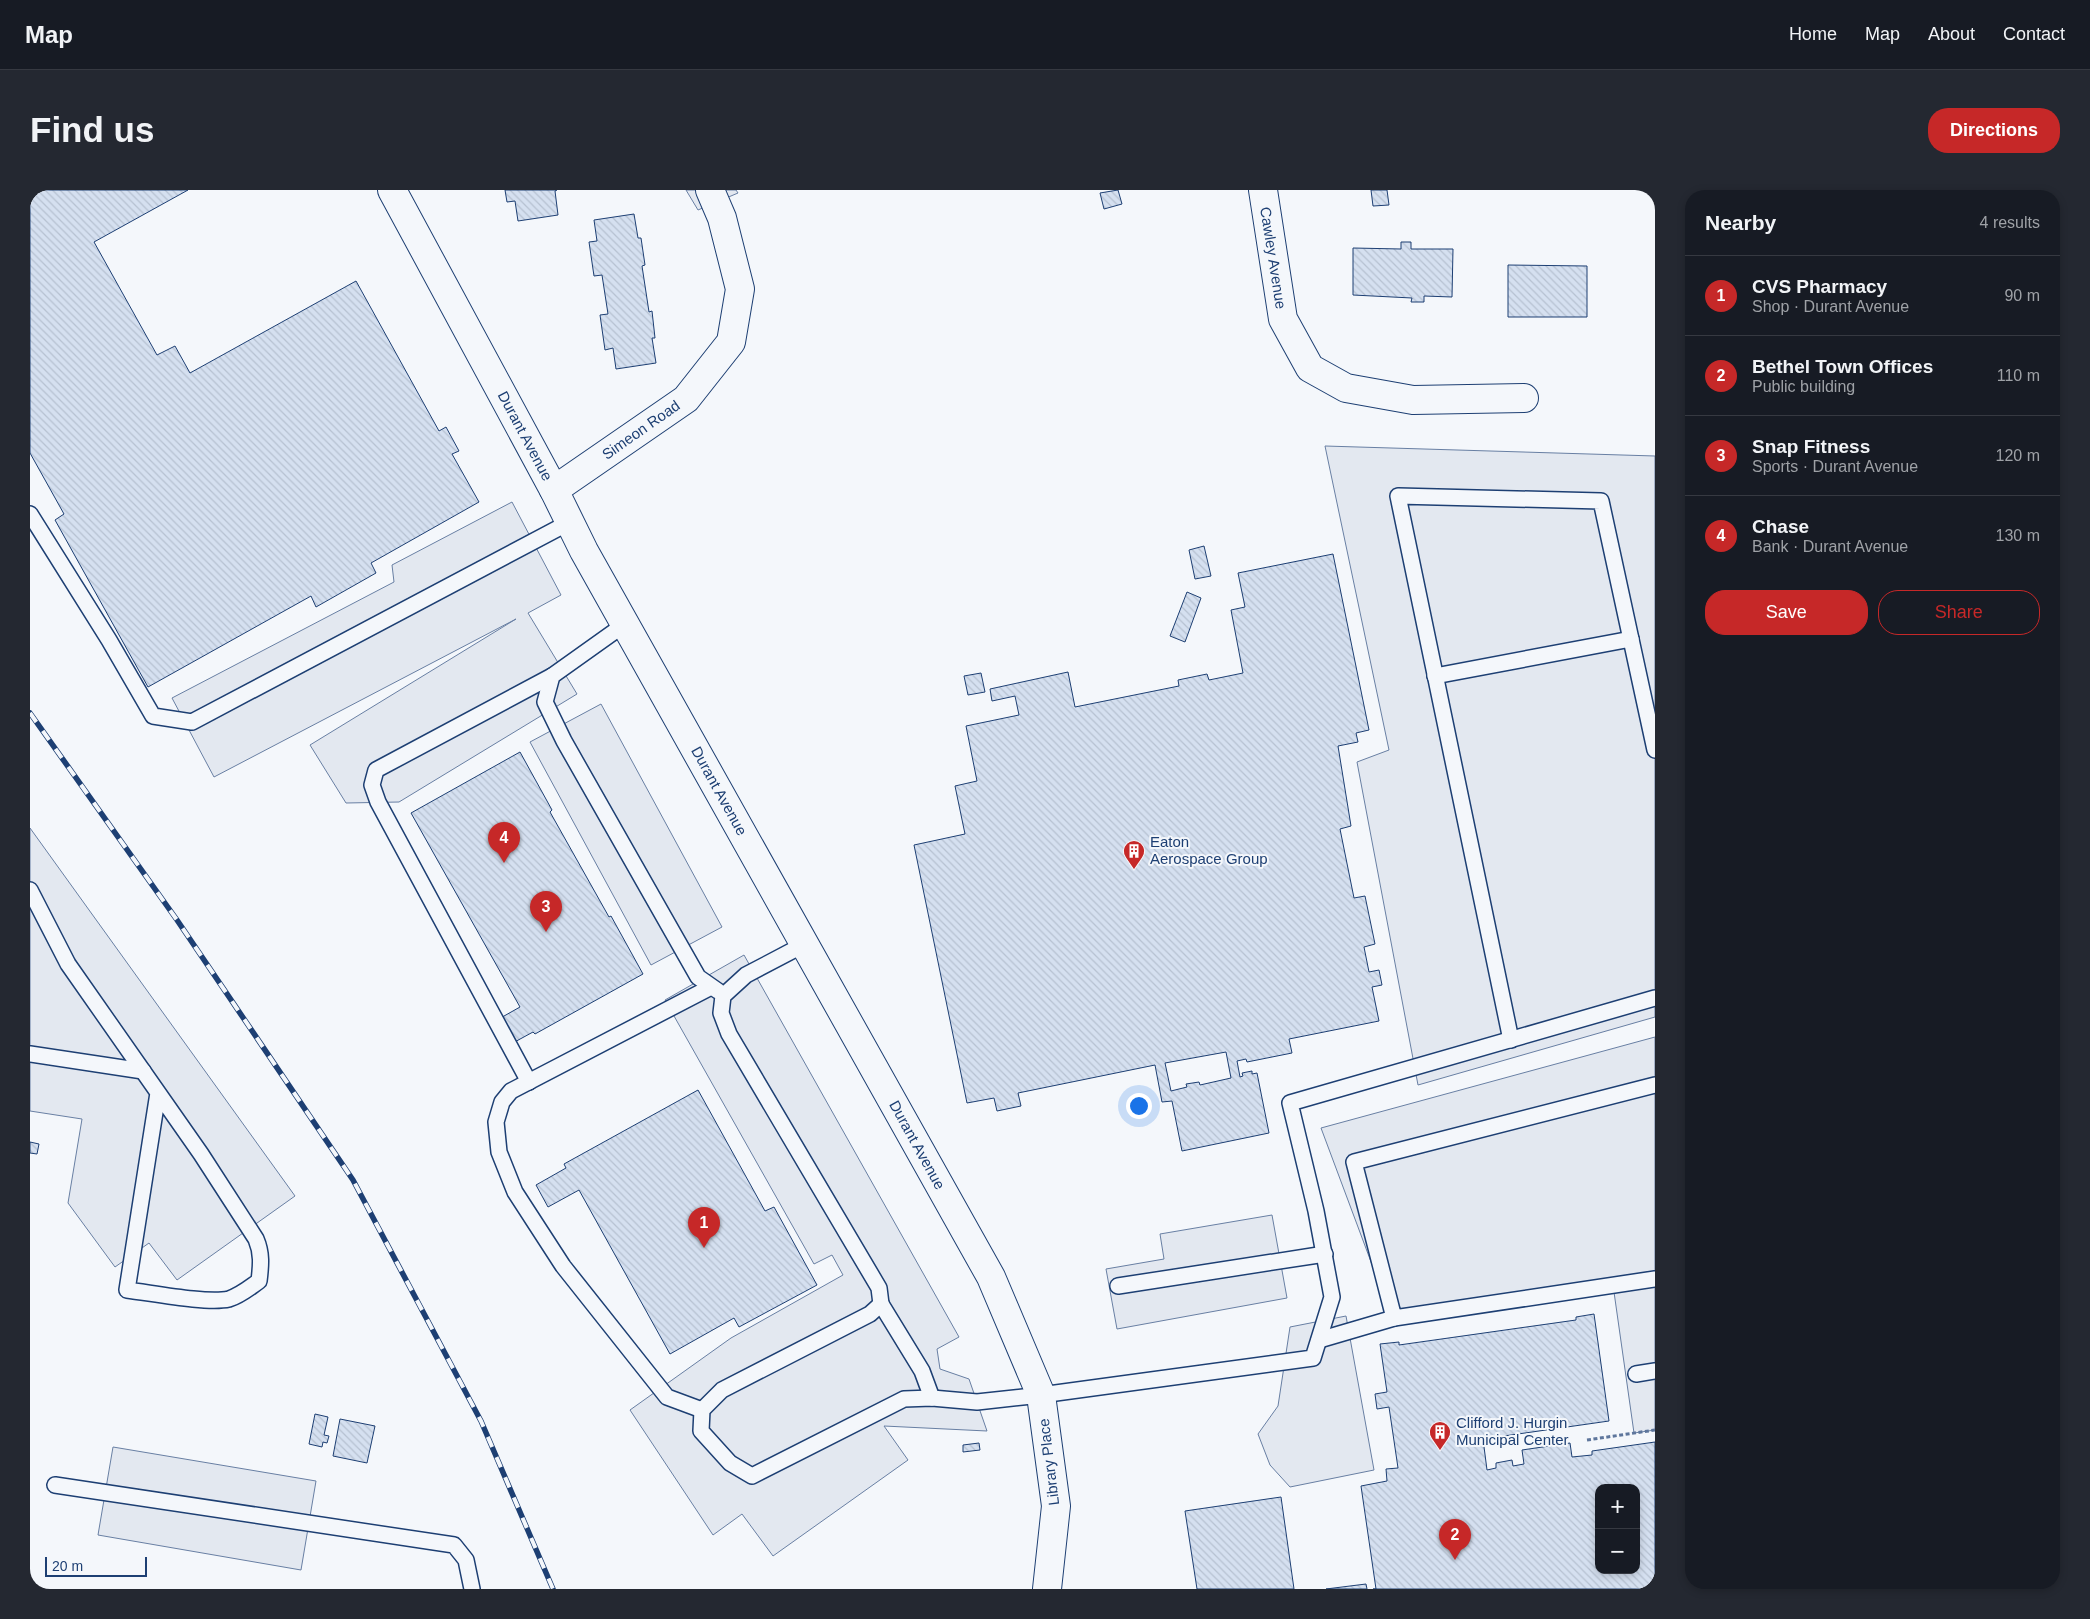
<!DOCTYPE html>
<html lang="en">
<head>
<meta charset="utf-8">
<style>
	:root { --surface:#171b24; --page:#242831; --text:#f1f3f6; --muted:#9ea1a6; --line:#363941; --accent:#c62828 }
	body { margin:0; font-family:Helvetica,sans-serif; background:var(--page); color:var(--text) }
	.controls { position:absolute; right:15px; bottom:15px; display:grid; overflow:hidden; border-radius:10px; box-shadow:0 2px 8px #0003 }
	.controls button { width:45px; height:45px; display:grid; place-items:center; padding:0; border:0; border-bottom:1px solid var(--line); background:var(--surface); color:var(--text); font:25px sans-serif }
	.scale { position:absolute; left:15px; bottom:12px; width:102px; box-sizing:border-box; padding-left:5px; border:2px solid #1d3f73; border-top:0; font-size:14px; line-height:18px; white-space:nowrap; color:#1d3f73; -webkit-text-stroke:4px #f4f7fb; paint-order:stroke }
	.you { position:absolute; left:1108px; top:915px; width:18px; height:18px; margin:-12px; border:4px solid #fff; border-radius:50%; background:#1a73e8; box-shadow:0 0 0 8px #1a73e833 }
	.badge { display:grid; place-items:center; width:32px; height:32px; border-radius:50%; background:var(--accent); color:#fff; font-size:16px; font-weight:700 }
	.pin { position:absolute; translate:-50% -41px; filter:drop-shadow(0 1px 2px #0008) }
	.pin::after { content:''; position:absolute; top:26px; width:18px; height:15px; background:inherit; clip-path:polygon(0 0,100% 0,50% 100%) }
	.list { margin:0; padding:0; list-style:none }
	h2 { display:flex; justify-content:space-between; align-items:center; height:65px; margin:0; padding:0 20px; font-size:21px }
	h2 small { font-size:16px; font-weight:400; color:var(--muted) }
	.list li { display:grid; grid-template-columns:32px 1fr auto; gap:15px; align-items:center; box-sizing:border-box; height:80px; padding:0 20px; border-top:1px solid var(--line) }
	.list b { display:block; font-size:19px; white-space:nowrap }
	.list p { margin:0; font-size:16px; white-space:nowrap; color:var(--muted) }
	.list em { font-size:16px; font-style:normal; color:var(--muted) }
	.actions { display:flex; gap:10px; padding:15px 20px }
	.actions a { flex:1; padding:11px 0; border:1px solid var(--accent); border-radius:20px; text-align:center; font-size:18px; color:var(--accent) }
	.actions .main { background:var(--accent); color:#fff }
	.map { position:relative; flex:none; width:1625px; height:1399px; overflow:hidden; border-radius:20px }
	header { display:flex; align-items:center; gap:30px; box-sizing:border-box; height:70px; padding:0 25px; background:var(--surface); border-bottom:1px solid var(--line) }
	header strong { font-size:24px }
	nav { display:flex; gap:28px; margin-inline-start:auto; font-size:18px }
	.intro { display:flex; align-items:center; justify-content:space-between; box-sizing:border-box; height:120px; padding:0 30px }
	h1 { margin:0; font-size:35px }
	.button { padding:12px 22px; border-radius:20px; background:var(--accent); color:#fff; font-size:18px; font-weight:700 }
	main { display:flex; gap:30px; padding:0 30px }
	aside { flex:1; background:var(--surface); border-radius:20px; box-shadow:0 2px 8px #0003 }
	.map>svg:first-child { display:block }
	.parking { fill:#e3e8f0; stroke:#687fa3 }
	.building { fill:url(#building-back-hatch); stroke:#1d3f73; fill-rule:evenodd }
	.lines { fill:none; stroke-linecap:round; stroke-linejoin:round }
	.lane-casing { stroke:#1d3f73; stroke-width:18 }
	.street-casing { stroke:#1d3f73; stroke-width:30 }
	.path { stroke:#5e769c; stroke-width:3; stroke-dasharray:4 2.5; stroke-linecap:butt }
	.lane { stroke:#f4f7fb; stroke-width:15 }
	.street { stroke:#f4f7fb; stroke-width:28 }
	.rail-casing { stroke:#1d3f73; stroke-width:5.5 }
	.rail { stroke:#f4f7fb; stroke-width:4; stroke-dasharray:11; stroke-linecap:butt }
	.labels { text-anchor:middle; stroke-width:4; stroke-linejoin:round; paint-order:stroke }
	.street-label { font-size:15px; fill:#1d3f73; stroke:#f4f7fb }
	.poi-label { font-size:15px; fill:#1d3f73; stroke:#f4f7fb; text-anchor:start }
</style>
</head>
<body>
<header>
<strong>Map</strong>
<nav><a>Home</a><a>Map</a><a>About</a><a>Contact</a></nav>
</header>
<div class="intro"><h1>Find us</h1><a class="button">Directions</a></div>
<main>
<div class="map">
<svg width="1625" height="1399" viewBox="0 0 1625 1399">
	<defs>
		<pattern id="building-back-hatch" width="6" height="6" patternUnits="userSpaceOnUse" patternTransform="scale(1.25)"><rect width="6" height="6" fill="#d5e0f0"/><path d="M-1 5l2 2M0 0l6 6M5-1l2 2" fill="none" stroke="#b6c1d1"/></pattern>
	</defs>
	<rect width="100%" height="100%" fill="#f4f7fb"/>
	<!-- parking -->
	<g class="parking">
		<path d="M656 0H706L708 3 668 20Z"/>
		<path d="M1295 256 1625 266V827L1388 895 1327 572 1359 560Z"/>
		<path d="M482 312 531 405 498 423 547 504 369 612 316 613 280 555 486 429 184 587 142 508 364 392 362 375Z"/>
		<path d="M571 514 692 737 621 775 500 552Z"/>
		<path d="M0 638 265 1006 147 1090 119 1053 85 1077 38 1013 52 929 0 921Z"/>
		<path d="M714 765 929 1147 907 1159 910 1179 939 1189 957 1241 854 1236 878 1270 743 1366 712 1324 683 1345 600 1220 701 1148 813 1085 802 1065 784 1074 635 810Z"/>
		<path d="M1625 847V1240L1604 1243 1583 1095 1362 1128 1291 938Z"/>
		<path d="M1242 1025 1257 1108 1087 1139 1076 1079 1134 1069 1130 1044Z"/>
		<path d="M1316 1126 1344 1280 1260 1297 1240 1275 1228 1244 1248 1216 1260 1137Z"/>
		<path d="M83 1257 286 1291 271 1380 68 1345Z"/>
	</g>
	<!-- building -->
	<g class="building">
		<path d="M0 0H158L64 52 127 165 145 156 160 183 326 91 409 241 416 237 429 261 422 264 449 312 341 373 346 383 286 417 281 406 118 497 25 330 34 324 0 263Z"/>
		<path d="M475 0H527L525 1 528 25 488 31 485 11 477 12Z"/>
		<path d="M1088 0 1092 14 1074 19 1070 3Z"/>
		<path d="M1341 0H1357L1359 15 1343 16Z"/>
		<path d="M604 24 608 48H611L615 75 612 76 619 122 622 121 625 148H622L626 173 586 179 583 158 575 160 570 125 578 124 572 85 564 86 559 52 567 51 564 30Z"/>
		<path d="M1371 52H1381V59H1423L1422 107 1394 106V112H1381L1382 108 1323 105V58L1371 59Z"/>
		<path d="M1478 75 1557 76V127H1478Z"/>
		<path d="M1174 356 1181 386 1165 389 1159 360Z"/>
		<path d="M1303 364 1339 540 1326 543 1328 552 1308 556 1321 636 1310 639 1324 708 1335 706 1345 754 1334 757 1339 782 1349 780 1352 795 1342 797 1349 831 1259 849 1262 863 1217 872 1216 869 1207 871 1210 887 1213 886 1212 883 1222 881V884L1227 883 1239 943 1152 961 1142 911 1132 912 1125 875 988 903 991 916 967 921 964 908 937 913 884 655 935 644 925 596 947 591 936 536 989 525 985 506 962 511 960 499 1038 482 1045 517 1149 496 1148 490 1177 484 1179 490 1213 483 1201 420 1215 417 1208 383ZM1196 862 1201 888 1170 895 1169 892 1156 894 1157 897 1141 901 1135 873Z"/>
		<path d="M1157 402 1171 408 1155 452 1140 446Z"/>
		<path d="M951 483 955 502 938 505 934 486Z"/>
		<path d="M490 562 522 620 520 622 579 727 581 726 613 784 505 844 503 842 481 854 467 830 490 817 381 623Z"/>
		<path d="M668 900 735 1021 744 1017 787 1095 709 1137 704 1128 640 1164 549 1000 518 1017 506 995 536 978 534 974Z"/>
		<path d="M0 952 9 954 7 964 0 963Z"/>
		<path d="M1564 1124 1579 1231 1453 1249 1457 1280 1466 1278V1273L1482 1270 1483 1276 1494 1274 1492 1260 1540 1253 1542 1267 1562 1265V1261L1625 1252V1399H1343H1346L1331 1296 1357 1291 1356 1279 1368 1278 1359 1217 1347 1219 1345 1204 1357 1202 1350 1154 1369 1152V1155L1546 1130V1127ZM1569 1298H1606V1380H1569Z"/>
		<path d="M285 1224 298 1227 294 1245 299 1246 297 1253 293 1252 292 1257 279 1254Z"/>
		<path d="M310 1229 345 1236 337 1273 303 1266Z"/>
		<path d="M949 1253 950 1260 933 1262V1255Z"/>
		<path d="M1251 1307 1264 1399H1167L1155 1321Z"/>
		<path d="M1336 1394 1337 1399H1296Z"/>
	</g>
	<g class="lines">
		<!-- lane casing -->
		<g class="lane-casing">
			<g id="lane">
				<path d="M0 324 79 450 123 526 162 532 540 332"/>
				<path d="M595 434 522 486 515 512 534 551 668 787 688 801"/>
				<path d="M1405 486 1601 449"/>
				<path d="M0 700 38 774 171 964 226 1049C232 1063 231 1075 229 1091 219 1098 211 1105 199 1109 177 1114 122 1103 97 1100L128 903"/>
				<path d="M775 754 716 785 693 806 691 823 699 844 849 1098 851 1114 840 1124 692 1200 672 1220 671 1241 700 1273 722 1286 874 1209 902 1208 947 1212 1011 1205 1283 1168 1302 1107 1286 1021 1260 913 1625 808"/>
				<path d="M1481 850 1368 306 1571 311 1625 560"/>
				<path d="M0 864 113 881"/>
				<path d="M499 892 348 612 342 595 346 580 522 486"/>
				<path d="M1625 895 1324 972 1364 1128 1625 1089"/>
				<path d="M1088 1096 1295 1064"/>
				<path d="M851 1114 892 1181 902 1208"/>
				<path d="M1289 1150 1364 1128"/>
				<path d="M1606 1184 1625 1181"/>
				<path d="M672 1220 637 1207 533 1076 485 1002 469 962 466 932 472 912 481 901 681 797"/>
				<path d="M25 1295 424 1355 436 1370 442 1399"/>
			</g>
		</g>
		<!-- street casing -->
		<g class="street-casing">
			<g id="street">
				<path d="M362 0 524 300 554 361 961 1087 1011 1205 1026 1316 1017 1399"/>
				<path d="M1233 0 1253 129 1280 178 1316 198 1383 210 1494 208"/>
				<path d="M524 300 656 209 701 152 710 99 692 28 680 0"/>
			</g>
		</g>
		<!-- path -->
		<path class="path" d="M1557 1250 1625 1240"/>
		<!-- lane -->
		<use href="#lane" class="lane"/>
		<!-- street -->
		<use href="#street" class="street"/>
		<!-- rail casing -->
		<g class="rail-casing">
			<path id="rail" d="M0 523 147 730 323 990 451 1231 523 1399"/>
		</g>
		<!-- rail -->
		<use href="#rail" class="rail"/>
	</g>
	<!-- icons -->
	<defs>
		<g id="building-pin" transform="scale(1.125)"><path d="M0 17L-7.5 6A9.5 9.5 0 1 1 7.5 6Z" fill="#c62828" stroke="#f4f7fb"/><path d="M-4-6H4V6H1V3H-1V6H-4ZM-2.5-4.3h1.7v1.8h-1.7ZM.8-4.3h1.7v1.8H.8ZM-2.5-1h1.7V.8h-1.7ZM.8-1h1.7V.8H.8Z" fill="#fff"/></g>
	</defs>
	<g fill-rule="evenodd">
		<use href="#building-pin" x="1104" y="661"/>
		<use href="#building-pin" x="1410" y="1242"/>
	</g>
	<g class="labels">
		<!-- street labels -->
		<g class="street-label">
			<text transform="translate(1243 68) rotate(81)" y="5">Cawley Avenue</text>
			<text transform="translate(611 240) rotate(-35)" y="5">Simeon Road</text>
			<text transform="translate(495 246) rotate(62)" y="5">Durant Avenue</text>
			<text transform="translate(689 601) rotate(61)" y="5">Durant Avenue</text>
			<text transform="translate(887 955) rotate(61)" y="5">Durant Avenue</text>
			<text transform="translate(1019 1272) rotate(-97)" y="5">Library Place</text>
		</g>
		<!-- poi labels -->
		<g class="poi-label">
			<text x="1120" y="657">Eaton<tspan x="1120" dy="17">Aerospace Group</tspan></text>
			<text x="1426" y="1238">Clifford J. Hurgin<tspan x="1426" dy="17">Municipal Center</tspan></text>
		</g>
	</g>
</svg>
<div class="controls">
<button>+</button>
<button>−</button>
</div>
<div class="scale">20 m</div>
<div class="you"></div>
<div class="pin badge" style="left:674px;top:1058px">1</div>
<div class="pin badge" style="left:1425px;top:1370px">2</div>
<div class="pin badge" style="left:516px;top:742px">3</div>
<div class="pin badge" style="left:474px;top:673px">4</div>
</div>
<aside>
<h2>Nearby<small>4 results</small></h2>
<ul class="list">
<li><span class="badge">1</span><div><b>CVS Pharmacy</b><p>Shop · Durant Avenue</p></div><em>90 m</em></li>
<li><span class="badge">2</span><div><b>Bethel Town Offices</b><p>Public building</p></div><em>110 m</em></li>
<li><span class="badge">3</span><div><b>Snap Fitness</b><p>Sports · Durant Avenue</p></div><em>120 m</em></li>
<li><span class="badge">4</span><div><b>Chase</b><p>Bank · Durant Avenue</p></div><em>130 m</em></li>
</ul>
<div class="actions"><a class="main">Save</a><a>Share</a></div>
</aside>
</main>
</body>
</html>
